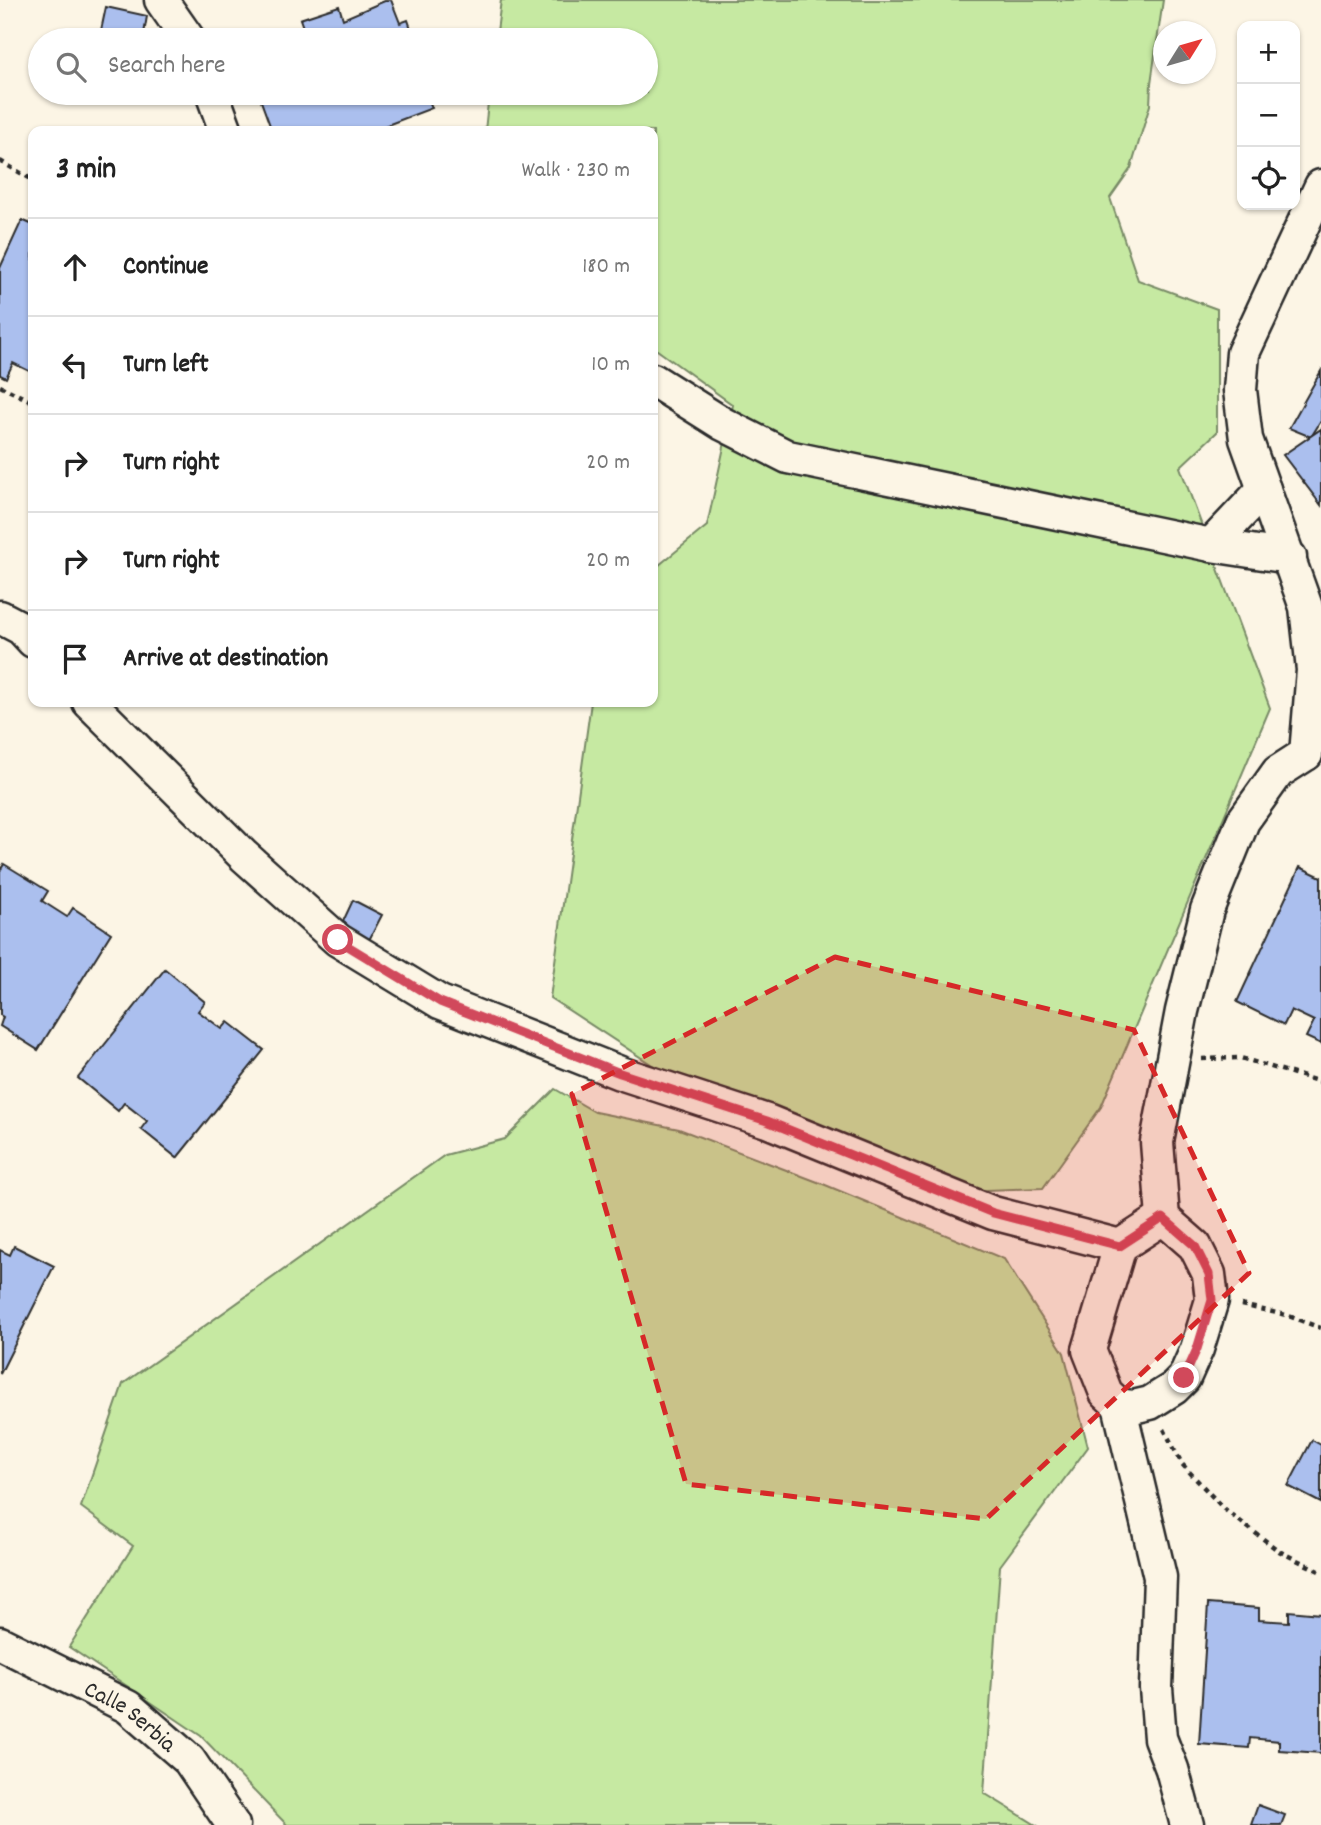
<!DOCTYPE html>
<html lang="en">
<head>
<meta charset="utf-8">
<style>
	:root { --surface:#fff; --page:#f6f6f6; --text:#222; --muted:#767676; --line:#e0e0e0 }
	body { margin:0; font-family:Dekko,sans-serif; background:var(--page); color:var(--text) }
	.controls { position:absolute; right:21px; top:21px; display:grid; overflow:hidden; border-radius:14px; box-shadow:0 2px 5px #0004 }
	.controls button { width:63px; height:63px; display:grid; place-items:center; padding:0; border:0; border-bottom:2px solid var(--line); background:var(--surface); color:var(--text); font:35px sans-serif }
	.compass { position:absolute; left:1153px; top:21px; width:63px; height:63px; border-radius:50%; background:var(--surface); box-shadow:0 2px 5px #0004; rotate:53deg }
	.stop { position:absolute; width:21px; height:21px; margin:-16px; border:5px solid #d1495b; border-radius:50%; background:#fff }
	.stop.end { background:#d1495b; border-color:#fff; box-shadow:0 2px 7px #0008 }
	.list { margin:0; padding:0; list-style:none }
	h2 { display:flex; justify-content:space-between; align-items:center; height:91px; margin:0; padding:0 28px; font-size:30px }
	h2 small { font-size:23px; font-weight:400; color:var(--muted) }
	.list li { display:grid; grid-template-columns:46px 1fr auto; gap:21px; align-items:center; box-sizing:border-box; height:98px; padding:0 28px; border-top:2px solid var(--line) }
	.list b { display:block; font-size:26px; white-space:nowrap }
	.list em { font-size:23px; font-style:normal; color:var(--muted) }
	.icon { flex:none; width:38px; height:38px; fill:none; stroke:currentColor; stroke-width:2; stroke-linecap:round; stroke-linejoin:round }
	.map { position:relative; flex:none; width:1321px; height:1825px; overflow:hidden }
	.search { position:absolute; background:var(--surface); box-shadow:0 2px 5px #0004; left:28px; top:28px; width:630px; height:77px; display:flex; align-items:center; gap:18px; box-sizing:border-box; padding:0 24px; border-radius:38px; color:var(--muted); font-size:26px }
	.panel { position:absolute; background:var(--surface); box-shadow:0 2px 5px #0004; left:28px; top:126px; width:630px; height:581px; border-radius:14px }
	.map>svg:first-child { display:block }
	.green { fill:#c6e9a2; stroke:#788a66; stroke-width:2 }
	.building { fill:#abbfee; stroke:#2b2b2b; stroke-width:2 }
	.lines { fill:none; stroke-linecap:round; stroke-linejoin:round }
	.minor-casing { stroke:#2b2b2b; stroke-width:37 }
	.path { stroke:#2b2b2b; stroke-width:4.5; stroke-dasharray:5 5; stroke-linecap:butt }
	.minor { stroke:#fcf5e5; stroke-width:32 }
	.route { stroke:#d1495b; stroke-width:9 }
	.marked { fill:#d62828; fill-opacity:0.2; stroke:#d62828; stroke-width:5; stroke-dasharray:14 9; stroke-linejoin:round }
	.labels { text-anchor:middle; stroke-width:7; stroke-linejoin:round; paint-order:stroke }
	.street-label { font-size:24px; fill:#2b2b2b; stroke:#fcf5e5 }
</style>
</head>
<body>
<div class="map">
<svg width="1321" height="1825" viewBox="0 0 1321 1825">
	<rect width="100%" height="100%" fill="#fcf5e5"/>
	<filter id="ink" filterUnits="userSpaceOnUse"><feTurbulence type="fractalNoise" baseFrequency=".0143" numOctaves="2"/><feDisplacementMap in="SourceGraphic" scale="14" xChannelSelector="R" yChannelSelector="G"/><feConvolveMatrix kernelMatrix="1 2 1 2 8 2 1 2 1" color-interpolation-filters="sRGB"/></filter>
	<g filter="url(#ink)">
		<!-- green -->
		<g class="green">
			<path d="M501 0H1163L1151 83 1150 105 1131 168 1110 198 1138 280 1217 309V432L1180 467 1270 708 1101 1107 1043 1188 960 1191 657 1068 550 998 591 702H653V570L707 526 733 405 653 347V131H485L489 93H646V40H496Z"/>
			<path d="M555 1089 595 1112 679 1129 823 1184 1004 1259 1064 1353 1088 1447 1000 1566 984 1793 1036 1825H287L201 1736 69 1647 133 1546 81 1507 123 1384 445 1155 505 1139Z"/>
		</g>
		<!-- building -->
		<g class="building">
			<path d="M387 0H391L400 23 408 20 415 40H282L305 33 300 19 339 6 343 19Z"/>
			<path d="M106 7 147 16 143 40H99Z"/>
			<path d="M258 93H426L432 108 382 127V131H272Z"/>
			<path d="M22 220 33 225V373L13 363 6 378 0 375V268Z"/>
			<path d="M1321 371V421L1311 437 1289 428Z"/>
			<path d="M1321 429V505L1283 455Z"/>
			<path d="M4 864 48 891 42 901 67 917 73 908 111 933 38 1050 0 1026 3 1017 0 1015V871Z"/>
			<path d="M1300 867 1321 877V1044L1306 1037 1314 1021 1291 1010 1284 1025 1237 1002Z"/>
			<path d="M353 900 382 915 367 944 339 930Z"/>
			<path d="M165 969 205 1002 198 1011 222 1029 228 1022 264 1050 177 1158 141 1129 147 1121 124 1103 118 1111 78 1078Z"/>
			<path d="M14 1246 54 1266 0 1374V1250L10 1255Z"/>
			<path d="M1312 1440 1321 1445V1503L1288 1486Z"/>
			<path d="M1208 1604 1259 1608V1620L1289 1622V1611L1321 1614V1753L1279 1750V1741L1250 1738 1249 1748 1199 1744Z"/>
			<path d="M1258 1805 1285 1815 1281 1825H1251Z"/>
		</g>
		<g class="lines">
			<!-- minor casing -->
			<g class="minor-casing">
				<g id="minor">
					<path d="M161 0 189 40"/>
					<path d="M212 93 226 131"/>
					<path d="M653 380 723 424 788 457 1211 545 1290 557"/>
					<path d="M1211 545 1264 489"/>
					<path d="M0 617 21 628 33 641"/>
					<path d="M89 702 244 856 338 940 440 1002 620 1073 767 1121 993 1213 1120 1246"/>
					<path d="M1306 754 1313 670 1306 607 1246 439 1240 390 1243 353 1321 186"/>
					<path d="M1163 1218 1157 1142 1182 1011 1207 910 1243 821 1278 772 1306 754"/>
					<path d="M1163 1218 1195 1246 1209 1274 1212 1300 1197 1349 1184 1378 1174 1388 1150 1403 1133 1407 1119 1405 1106 1393 1089 1350 1120 1246Z"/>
					<path d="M1119 1405 1160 1577 1156 1688 1160 1738 1172 1769 1187 1825"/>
					<path id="s1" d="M0 1643 128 1707 189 1760 233 1825"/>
				</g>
			</g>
			<!-- path -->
			<g class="path">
				<path d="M0 161 33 180"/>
				<path d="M0 386 33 402"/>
				<path d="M1202 1059 1241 1058 1321 1082"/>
				<path d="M1241 1305 1286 1315 1321 1328"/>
				<path d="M1164 1429 1182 1464 1224 1509 1279 1551 1321 1572"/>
			</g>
			<!-- minor -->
			<use href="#minor" class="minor"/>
		</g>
	</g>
	<g class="lines" filter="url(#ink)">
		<!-- route -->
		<path class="route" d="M338 940 440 1002 620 1073 767 1121 993 1213 1120 1246 1163 1218 1195 1246 1209 1274 1212 1300 1197 1349 1184 1378"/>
	</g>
	<!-- marked area -->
	<path class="marked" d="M835 957 1134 1030 1249 1273 986 1519 686 1484 572 1094Z"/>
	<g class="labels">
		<!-- street labels -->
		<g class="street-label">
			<text dy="8" stroke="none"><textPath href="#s1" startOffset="150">Calle Serbia</textPath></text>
		</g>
	</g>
</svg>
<div class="controls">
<button>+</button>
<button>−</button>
<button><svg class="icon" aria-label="locate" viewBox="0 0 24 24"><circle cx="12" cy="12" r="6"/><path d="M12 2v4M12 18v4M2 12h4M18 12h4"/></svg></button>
</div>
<svg class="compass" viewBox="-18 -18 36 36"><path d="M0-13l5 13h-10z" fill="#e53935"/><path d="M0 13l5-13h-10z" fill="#767676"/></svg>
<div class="stop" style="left:338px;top:940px"></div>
<div class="stop end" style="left:1184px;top:1378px"></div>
<div class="search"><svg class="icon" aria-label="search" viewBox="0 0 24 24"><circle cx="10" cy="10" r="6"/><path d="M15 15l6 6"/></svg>Search here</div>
<section class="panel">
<h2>3 min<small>Walk · 230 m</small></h2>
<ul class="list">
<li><svg class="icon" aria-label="ahead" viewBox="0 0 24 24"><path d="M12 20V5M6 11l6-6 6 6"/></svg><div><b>Continue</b></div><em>180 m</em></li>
<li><svg class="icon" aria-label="left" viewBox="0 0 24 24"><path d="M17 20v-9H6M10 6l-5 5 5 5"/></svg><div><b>Turn left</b></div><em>10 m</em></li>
<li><svg class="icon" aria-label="right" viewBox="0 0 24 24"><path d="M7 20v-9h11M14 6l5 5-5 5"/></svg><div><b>Turn right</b></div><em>20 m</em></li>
<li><svg class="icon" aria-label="right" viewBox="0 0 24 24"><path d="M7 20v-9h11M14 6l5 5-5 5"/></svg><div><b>Turn right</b></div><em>20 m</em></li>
<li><svg class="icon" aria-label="arrive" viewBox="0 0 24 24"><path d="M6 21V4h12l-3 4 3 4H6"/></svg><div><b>Arrive at destination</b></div></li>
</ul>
</section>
</div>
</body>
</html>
